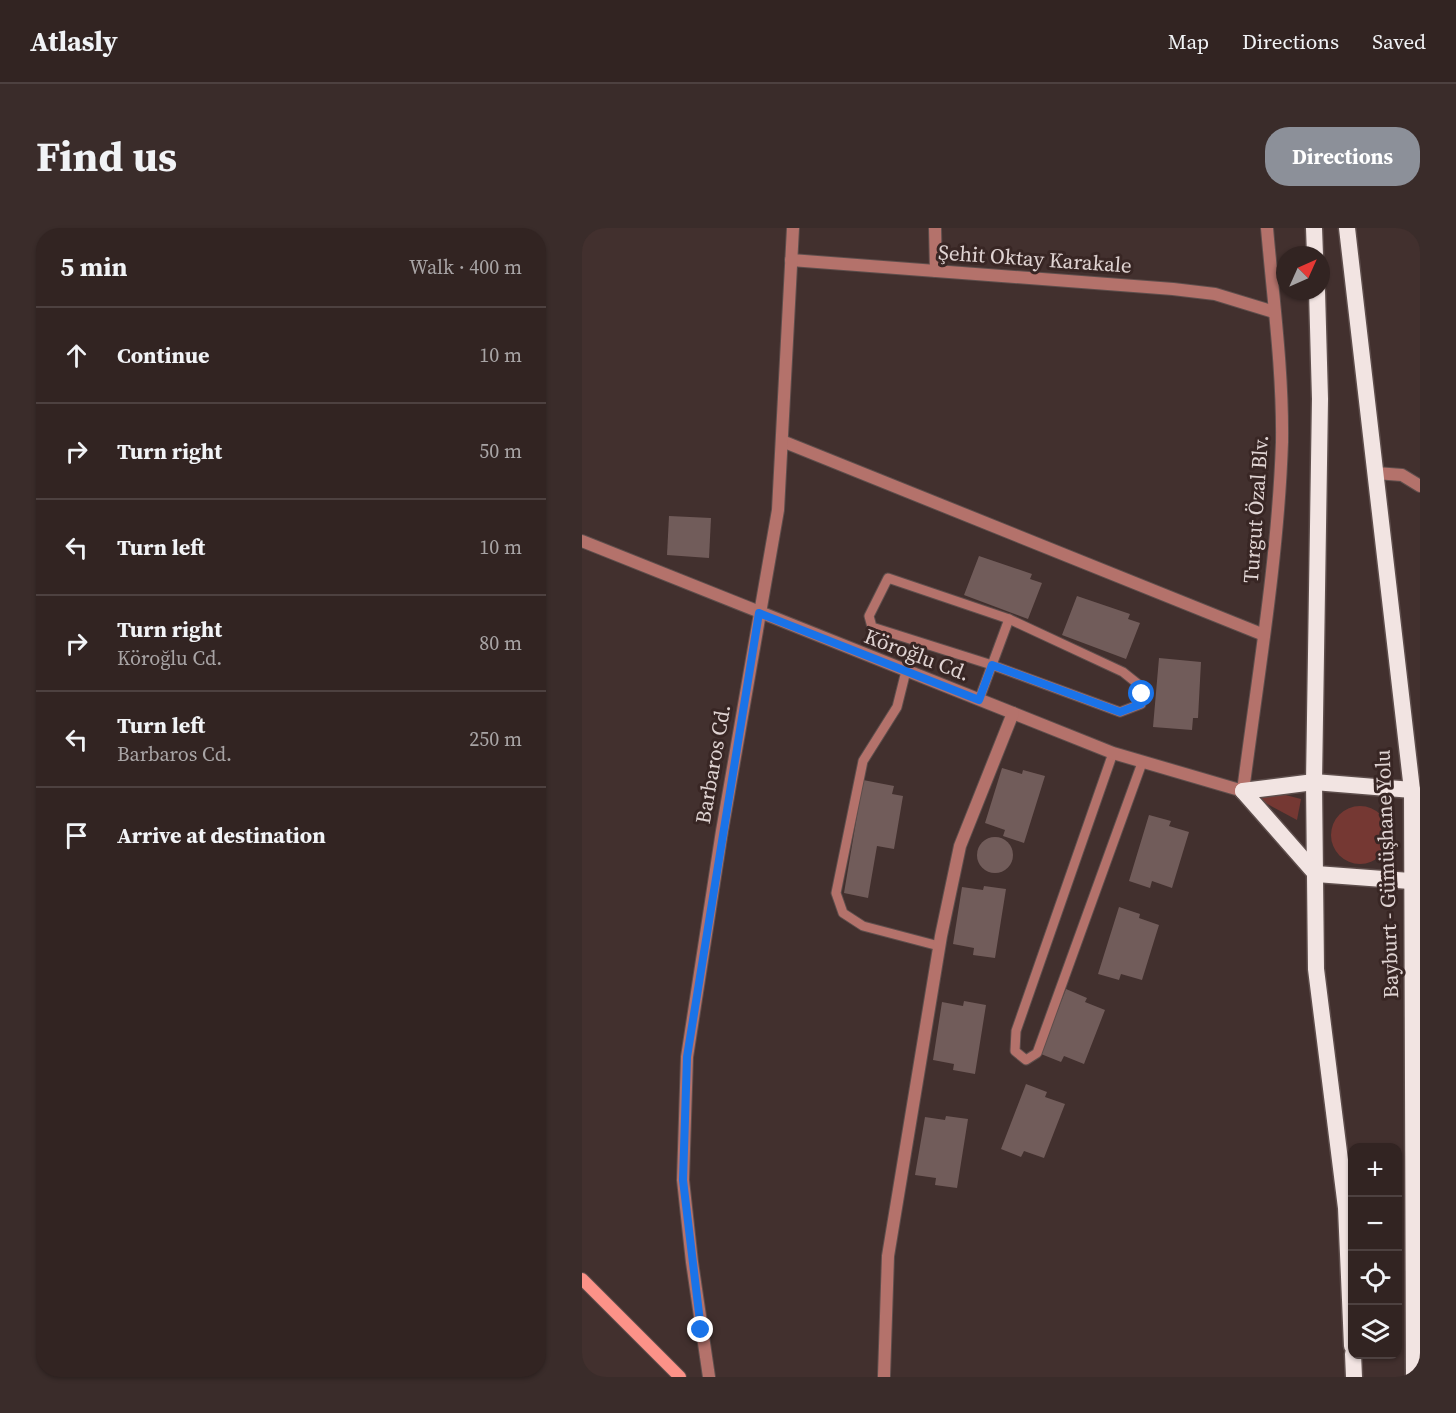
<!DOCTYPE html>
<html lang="en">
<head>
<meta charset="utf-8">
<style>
	:root { --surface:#322422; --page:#3a2c2a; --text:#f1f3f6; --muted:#a8a4a5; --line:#4d4140; --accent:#8c9099 }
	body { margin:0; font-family:"Source Serif 4",serif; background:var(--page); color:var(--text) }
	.controls { position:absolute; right:18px; bottom:18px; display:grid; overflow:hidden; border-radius:12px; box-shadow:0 2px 4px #0004 }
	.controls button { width:54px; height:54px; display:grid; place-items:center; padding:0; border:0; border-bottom:2px solid var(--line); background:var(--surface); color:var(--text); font:30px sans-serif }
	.compass { position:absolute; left:694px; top:18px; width:54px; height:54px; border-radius:50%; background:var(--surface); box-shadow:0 2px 4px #0004; rotate:45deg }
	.stop { position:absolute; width:18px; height:18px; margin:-14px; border:4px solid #1a73e8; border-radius:50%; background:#fff }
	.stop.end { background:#1a73e8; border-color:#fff; box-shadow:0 2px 6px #0008 }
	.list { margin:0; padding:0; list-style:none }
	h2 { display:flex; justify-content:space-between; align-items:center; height:78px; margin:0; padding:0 24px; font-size:26px }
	h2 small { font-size:20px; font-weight:400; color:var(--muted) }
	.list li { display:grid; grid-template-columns:39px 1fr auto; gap:18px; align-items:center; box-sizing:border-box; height:96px; padding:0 24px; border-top:2px solid var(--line) }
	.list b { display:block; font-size:22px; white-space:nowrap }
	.list p { margin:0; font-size:20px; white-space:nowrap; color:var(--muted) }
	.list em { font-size:20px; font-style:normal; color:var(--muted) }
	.icon { flex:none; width:33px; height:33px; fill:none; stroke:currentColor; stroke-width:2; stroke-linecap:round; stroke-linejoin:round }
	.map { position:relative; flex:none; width:838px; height:1149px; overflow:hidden; border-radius:24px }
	header { display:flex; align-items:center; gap:36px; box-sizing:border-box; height:84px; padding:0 30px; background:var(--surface); border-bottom:2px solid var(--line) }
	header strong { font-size:28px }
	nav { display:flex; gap:33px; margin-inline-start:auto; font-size:21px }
	.intro { display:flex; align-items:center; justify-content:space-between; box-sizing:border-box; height:144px; padding:0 36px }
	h1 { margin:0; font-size:42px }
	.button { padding:15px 27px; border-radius:24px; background:var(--accent); color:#fff; font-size:21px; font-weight:700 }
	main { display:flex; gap:36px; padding:0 36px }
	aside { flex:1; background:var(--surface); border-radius:24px; box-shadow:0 2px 4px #0004 }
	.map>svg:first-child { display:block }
	.green { fill:#753833 }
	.building { fill:#715c5a }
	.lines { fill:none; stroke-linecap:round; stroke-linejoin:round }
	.service-casing { stroke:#5e4e4c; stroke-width:11 }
	.minor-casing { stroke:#5e4e4c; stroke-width:14 }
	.secondary-casing { stroke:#5e4e4c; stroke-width:14 }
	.trunk-casing { stroke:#5e4e4c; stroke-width:19 }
	.service { stroke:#b4726b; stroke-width:9 }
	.minor { stroke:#b4726b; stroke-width:12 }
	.secondary { stroke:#fc9288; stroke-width:12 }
	.trunk { stroke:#f2e4e2; stroke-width:16 }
	.route { stroke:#1a73e8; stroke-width:8 }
	.labels { text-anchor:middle; stroke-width:6; stroke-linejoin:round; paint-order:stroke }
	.street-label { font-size:21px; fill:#e0d4d3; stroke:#382624 }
</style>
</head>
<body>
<header>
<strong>Atlasly</strong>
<nav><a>Map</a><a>Directions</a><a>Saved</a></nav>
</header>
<div class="intro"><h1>Find us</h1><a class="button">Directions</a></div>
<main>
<aside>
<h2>5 min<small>Walk · 400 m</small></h2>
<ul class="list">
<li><svg class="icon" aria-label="ahead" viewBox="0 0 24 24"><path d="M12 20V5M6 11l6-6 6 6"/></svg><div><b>Continue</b></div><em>10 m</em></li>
<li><svg class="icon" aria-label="right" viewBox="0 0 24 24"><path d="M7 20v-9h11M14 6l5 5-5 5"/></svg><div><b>Turn right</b></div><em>50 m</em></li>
<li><svg class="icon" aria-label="left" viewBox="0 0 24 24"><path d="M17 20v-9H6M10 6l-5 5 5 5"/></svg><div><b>Turn left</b></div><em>10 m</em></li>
<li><svg class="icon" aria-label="right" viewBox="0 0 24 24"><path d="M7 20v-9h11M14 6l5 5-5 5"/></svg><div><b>Turn right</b><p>Köroğlu Cd.</p></div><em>80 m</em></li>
<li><svg class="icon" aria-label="left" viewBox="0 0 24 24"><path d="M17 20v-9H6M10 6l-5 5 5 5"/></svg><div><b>Turn left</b><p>Barbaros Cd.</p></div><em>250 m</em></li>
<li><svg class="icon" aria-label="arrive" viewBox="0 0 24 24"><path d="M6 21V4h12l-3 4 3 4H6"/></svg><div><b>Arrive at destination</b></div></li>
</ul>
</aside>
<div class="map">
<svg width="838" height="1149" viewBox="0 0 838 1149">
	<rect width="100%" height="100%" fill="#42302e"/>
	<!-- green -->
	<g class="green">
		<path d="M680 561 719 571 715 592 676 571Z"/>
		<circle cx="778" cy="607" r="29"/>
	</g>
	<!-- building -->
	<g class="building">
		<path d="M87 288 129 290 127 330 85 327Z"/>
		<path d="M397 328 450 346 448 351 460 355 446 391 382 367Z"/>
		<path d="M495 368 548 386 546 391 558 395 544 431 480 407Z"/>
		<path d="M577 430 619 434 616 490H611L610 502 571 499Z"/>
		<path d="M420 540 440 546 441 542 463 548 442 615 421 608 423 602 403 595Z"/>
		<path d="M281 552 312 558 310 566 321 568 312 621 295 618 286 670 262 665Z"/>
		<path d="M567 587 589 593 587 598 607 604 590 660 570 653 568 660 547 653Z"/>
		<circle cx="413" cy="627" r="18"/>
		<path d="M402 658 424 661 413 730 391 727 392 720 371 716 380 659 401 662Z"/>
		<path d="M537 679 558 686 557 690 577 697 560 752 539 746 537 752 516 746Z"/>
		<path d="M484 761 505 770 503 774 523 782 502 836 482 828 479 834 459 826Z"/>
		<path d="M382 773 404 777 393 846 371 842 372 836 351 832 360 774 381 778Z"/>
		<path d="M444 856 465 864 463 869 483 876 462 930 442 923 439 929 419 921Z"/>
		<path d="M364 888 386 891 375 960 353 957 354 950 333 947 343 889 363 892Z"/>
	</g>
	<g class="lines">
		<!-- service casing -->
		<g class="service-casing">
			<g id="service">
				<path d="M306 350 427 391 541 444 556 456 559 476 538 484 410 437 290 399 287 388Z"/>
				<path d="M324 443 315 479 281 533 254 665 261 685 281 698 357 718"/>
				<path d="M397 472 427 391"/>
				<path d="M531 525 434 803 433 823 444 832 455 825 560 535"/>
			</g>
		</g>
		<!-- minor casing -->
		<g class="minor-casing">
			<g id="minor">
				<path d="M353 0 354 43"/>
				<path d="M209 32 591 61 633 66 692 84"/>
				<path d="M200 213 682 407"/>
				<path d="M794 245 820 247 838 258"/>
				<path d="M0 313 531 525 661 563C676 447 696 331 700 214 701 143 691 70 685 0"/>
				<path d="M302 1148 306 1028 359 708 378 618 431 485"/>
				<path d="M127 1149 110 1034 101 952 105 829 140 603 196 282 211 0"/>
			</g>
		</g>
		<!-- secondary casing -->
		<g class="secondary-casing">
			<path id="secondary" d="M0 1051 98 1149"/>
		</g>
		<!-- trunk casing -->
		<g class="trunk-casing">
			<g id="trunk">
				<path d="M732 0 733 27"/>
				<path d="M765 0 830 562 832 1149"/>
				<path d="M735 63 738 171 732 554 734 741 764 980 770 1118"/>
				<path d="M661 563 734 646 828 653"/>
				<path d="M661 563 732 554 830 562"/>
				<path d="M771 1126 772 1149"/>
			</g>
		</g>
		<!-- service -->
		<use href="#service" class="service"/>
		<!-- minor -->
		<use href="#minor" class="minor"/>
		<!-- secondary -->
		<use href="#secondary" class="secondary"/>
		<!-- trunk -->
		<use href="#trunk" class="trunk"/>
	</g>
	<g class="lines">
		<!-- route -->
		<path class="route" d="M119 1102 101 952 105 829 177 385 397 472 410 437 538 484 559 476 560 466"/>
	</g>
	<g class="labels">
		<!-- street labels -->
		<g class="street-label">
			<text transform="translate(453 31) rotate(4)" y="7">Şehit Oktay Karakale</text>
			<text transform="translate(674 281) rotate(-86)" y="7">Turgut Özal Blv.</text>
			<text transform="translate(335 427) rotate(21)" y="7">Köroğlu Cd.</text>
			<text transform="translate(131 536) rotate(-80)" y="7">Barbaros Cd.</text>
			<text transform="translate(805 646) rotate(-92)" y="7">Bayburt - Gümüşhane Yolu</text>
		</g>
	</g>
</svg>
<div class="controls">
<button>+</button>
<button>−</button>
<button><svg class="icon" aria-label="locate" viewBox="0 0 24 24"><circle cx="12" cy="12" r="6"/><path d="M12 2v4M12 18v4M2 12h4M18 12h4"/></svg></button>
<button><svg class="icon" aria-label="layers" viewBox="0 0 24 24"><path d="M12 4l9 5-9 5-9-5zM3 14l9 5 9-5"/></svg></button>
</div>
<svg class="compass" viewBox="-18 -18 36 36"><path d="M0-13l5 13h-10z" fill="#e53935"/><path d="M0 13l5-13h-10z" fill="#a8a4a5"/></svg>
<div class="stop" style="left:560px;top:466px"></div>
<div class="stop end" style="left:119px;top:1102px"></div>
</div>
</main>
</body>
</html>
